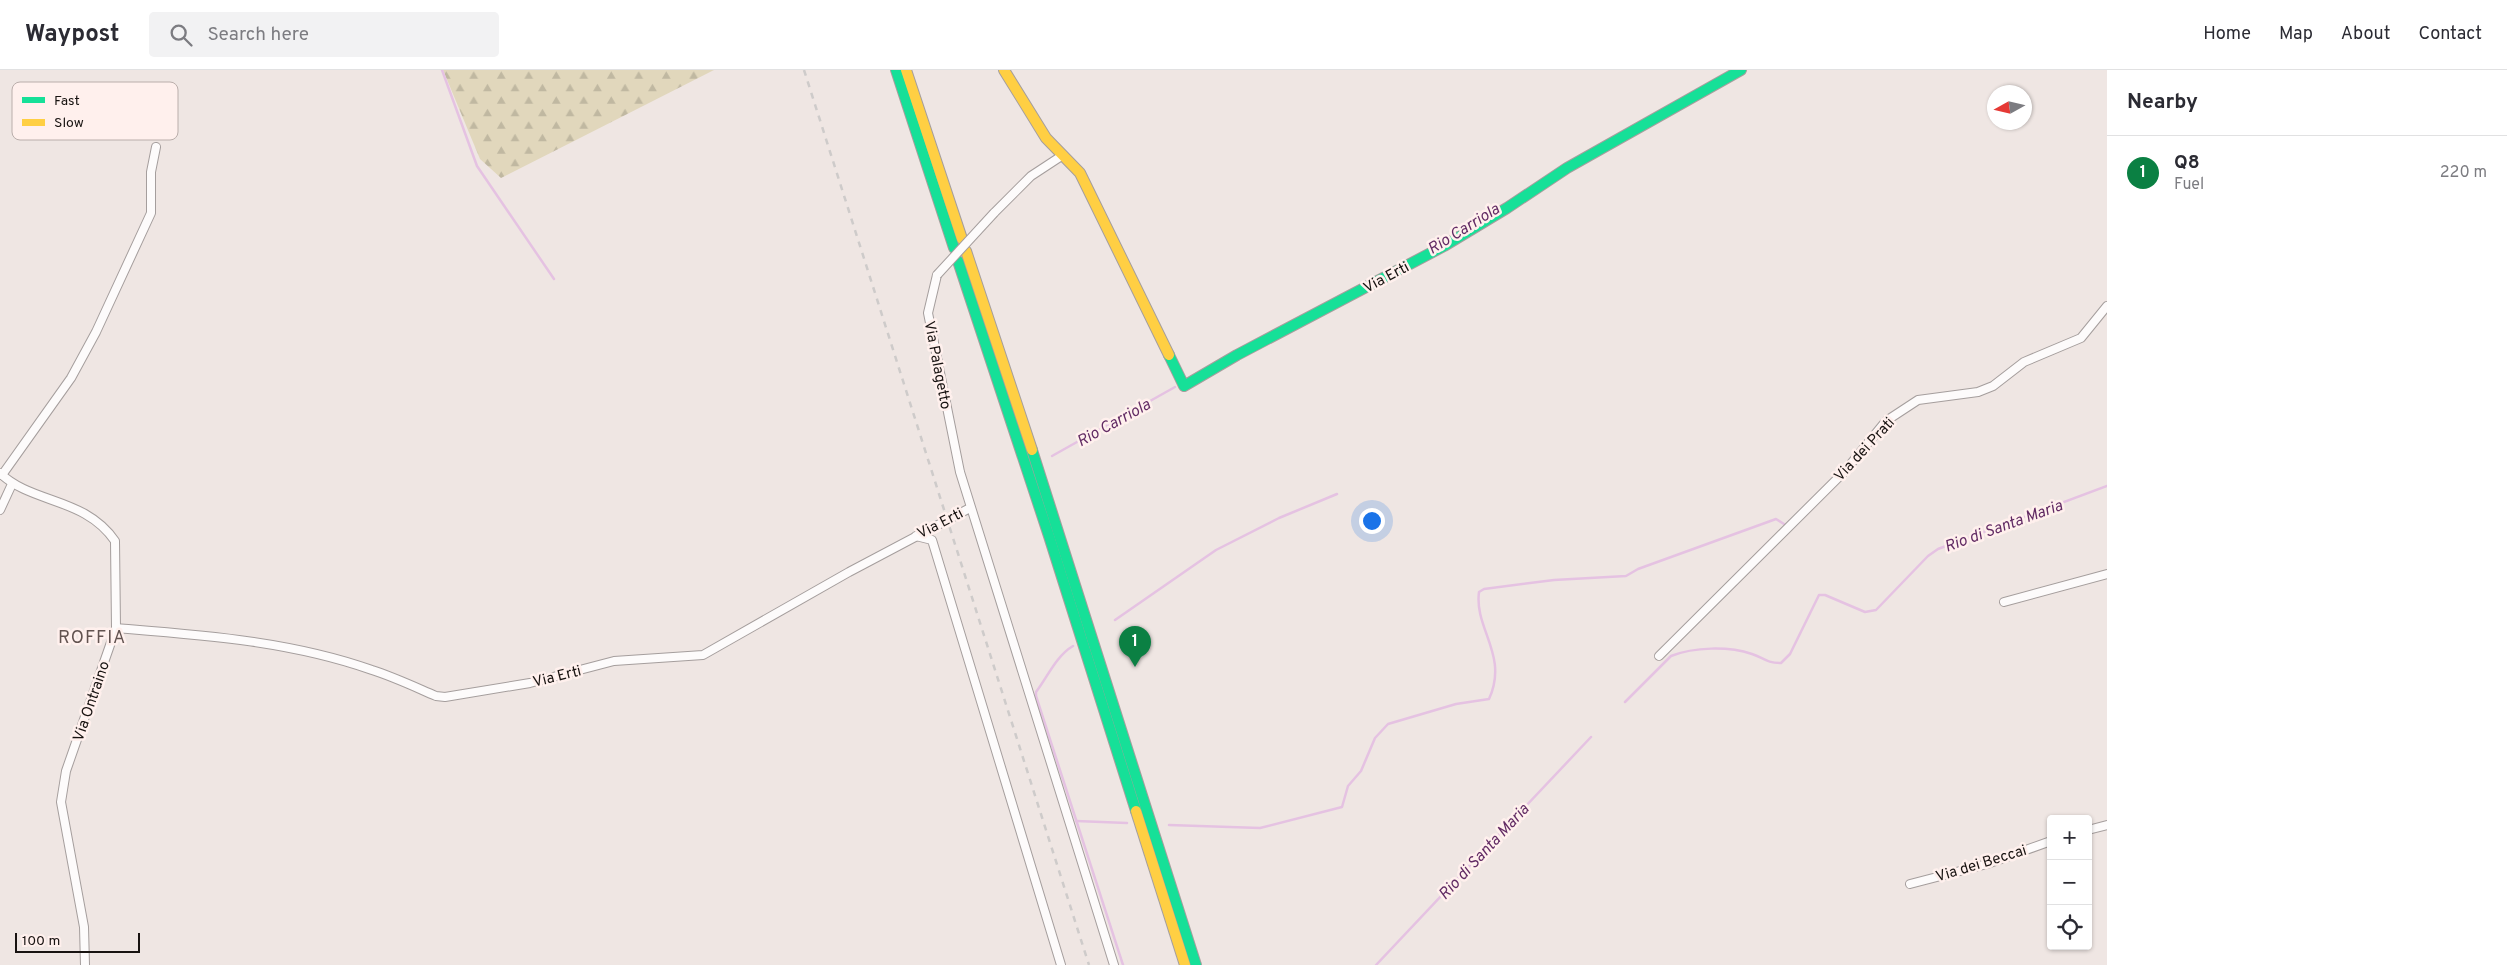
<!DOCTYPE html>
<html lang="en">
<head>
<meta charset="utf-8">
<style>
	:root { --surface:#fff; --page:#f2f2f3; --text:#2b2b33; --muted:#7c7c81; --line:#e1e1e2; --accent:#0b8043 }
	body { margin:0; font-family:Overpass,sans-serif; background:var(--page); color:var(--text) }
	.controls { position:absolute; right:15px; bottom:15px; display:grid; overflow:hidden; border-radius:5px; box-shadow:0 1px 4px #0004 }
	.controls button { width:45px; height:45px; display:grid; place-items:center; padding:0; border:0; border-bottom:1px solid var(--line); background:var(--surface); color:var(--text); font:25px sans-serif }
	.compass { position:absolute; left:1987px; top:15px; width:45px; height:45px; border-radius:50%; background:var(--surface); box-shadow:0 1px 4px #0004; rotate:262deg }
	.scale { position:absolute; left:15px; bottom:12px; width:125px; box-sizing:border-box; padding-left:5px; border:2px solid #181311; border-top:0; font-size:14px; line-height:18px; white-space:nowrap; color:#181311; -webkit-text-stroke:4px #fff0ed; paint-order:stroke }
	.you { position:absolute; left:1371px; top:450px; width:18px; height:18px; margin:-12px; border:4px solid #fff; border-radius:50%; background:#1a73e8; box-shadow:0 0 0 8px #1a73e833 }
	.badge { display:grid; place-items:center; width:32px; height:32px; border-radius:50%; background:var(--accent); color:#fff; font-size:16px; font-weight:700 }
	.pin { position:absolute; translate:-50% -41px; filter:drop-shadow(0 1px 2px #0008) }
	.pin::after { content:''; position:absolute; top:26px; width:18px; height:15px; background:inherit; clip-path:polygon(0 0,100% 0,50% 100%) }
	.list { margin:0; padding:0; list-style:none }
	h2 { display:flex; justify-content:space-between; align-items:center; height:65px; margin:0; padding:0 20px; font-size:21px }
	h2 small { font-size:16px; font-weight:400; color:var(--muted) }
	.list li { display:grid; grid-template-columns:32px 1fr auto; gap:15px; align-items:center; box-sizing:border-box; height:75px; padding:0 20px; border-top:1px solid var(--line) }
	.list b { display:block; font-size:19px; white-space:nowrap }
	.list p { margin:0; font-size:16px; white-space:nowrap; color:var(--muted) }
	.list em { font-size:16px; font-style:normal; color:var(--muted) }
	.icon { flex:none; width:28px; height:28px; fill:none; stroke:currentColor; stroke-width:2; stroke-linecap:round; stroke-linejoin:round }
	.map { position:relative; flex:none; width:2107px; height:895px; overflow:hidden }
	header { display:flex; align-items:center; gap:30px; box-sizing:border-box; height:70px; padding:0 25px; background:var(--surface); border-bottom:1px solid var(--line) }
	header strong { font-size:24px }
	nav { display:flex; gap:28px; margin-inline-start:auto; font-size:18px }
	.search { width:350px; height:45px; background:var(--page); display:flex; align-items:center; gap:12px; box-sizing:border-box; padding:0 18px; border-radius:5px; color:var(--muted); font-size:19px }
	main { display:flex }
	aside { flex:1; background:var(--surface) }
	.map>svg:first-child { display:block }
	.forest { fill:url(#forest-firs) }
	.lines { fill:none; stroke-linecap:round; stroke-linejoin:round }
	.stream { stroke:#e5c2e2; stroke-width:2.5 }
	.street-casing { stroke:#a59e9d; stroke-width:10 }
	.fast-casing { stroke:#a59e9d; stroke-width:12 }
	.slow-casing { stroke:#a59e9d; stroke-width:12 }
	.street { stroke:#fdfbfb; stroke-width:8 }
	.fast { stroke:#16e098; stroke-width:10 }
	.slow { stroke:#ffcf43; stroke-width:10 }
	.rail { stroke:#cecbca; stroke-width:2.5; stroke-dasharray:6 6; stroke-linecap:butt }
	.street-bridge-casing { stroke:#a59e9d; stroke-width:10; stroke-linecap:butt }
	.street-bridge { stroke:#fdfbfb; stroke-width:8 }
	.labels { text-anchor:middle; stroke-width:5; stroke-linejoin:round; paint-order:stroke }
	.street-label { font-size:15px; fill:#181311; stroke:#fff0ed }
	.water-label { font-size:16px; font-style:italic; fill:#622b64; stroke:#fff0ed }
	.quarter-label { font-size:18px; letter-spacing:1px; fill:#625350; stroke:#fff0ed }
	.key { fill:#fff0ed; stroke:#baaeab; stroke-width:1 }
	.key-label { font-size:14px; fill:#181311 }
</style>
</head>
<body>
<header>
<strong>Waypost</strong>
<div class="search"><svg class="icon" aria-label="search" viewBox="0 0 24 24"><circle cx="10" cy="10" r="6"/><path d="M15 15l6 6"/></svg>Search here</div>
<nav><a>Home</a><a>Map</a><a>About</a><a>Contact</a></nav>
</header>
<main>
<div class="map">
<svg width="2107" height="895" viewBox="0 0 2107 895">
	<defs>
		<pattern id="forest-firs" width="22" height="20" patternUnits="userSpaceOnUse" patternTransform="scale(1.25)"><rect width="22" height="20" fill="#e1d7bc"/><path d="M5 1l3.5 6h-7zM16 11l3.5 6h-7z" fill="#c0b8a1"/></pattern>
	</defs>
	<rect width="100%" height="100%" fill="#efe6e3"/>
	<!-- forest -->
	<path class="forest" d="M443 0H714L501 108 480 89Z"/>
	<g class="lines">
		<!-- stream -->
		<g class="stream">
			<path d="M442 0 477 96 554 209"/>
			<path d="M1460 161 1511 130"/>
			<path d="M1339 226 1375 208"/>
			<path d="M1052 386 1175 317"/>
			<path d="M1115 550 1216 480 1279 448 1337 424"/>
			<path d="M1073 576C1056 586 1047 608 1036 622V626L1123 895"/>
			<path d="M1625 632 1671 586C1694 577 1728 576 1752 584 1764 588 1766 593 1781 593L1790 584 1819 525H1825L1865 542 1876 540 1928 486 1938 479 2107 416"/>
			<path d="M1076 751 1127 753"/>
			<path d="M1169 755 1260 758 1342 737 1348 716 1361 701 1375 668 1388 654 1456 634 1489 629C1509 585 1474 559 1479 522L1484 519 1554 510 1626 506 1638 499 1776 449 1784 454"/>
			<path d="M1376 895 1591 667"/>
		</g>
		<!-- street casing -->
		<g class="street-casing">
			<g id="street">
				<path d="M994 143 1031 106 1063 85"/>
				<path d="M937 205 928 243 960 402 1114 895"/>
				<path d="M0 403C32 434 85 427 115 471L116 558 66 701 61 732 84 857 85 895"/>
				<path d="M2 405 71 308 96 262 151 143V102L156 77"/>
				<path d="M0 440 12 414"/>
				<path d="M916 466 932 470 1061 895"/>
				<path d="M2004 532 2107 504"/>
				<path d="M116 558C202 565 290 571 372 600 394 607 415 617 436 626L445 627 530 613 614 591 703 585 849 502 970 438"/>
				<path d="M1659 586 1845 401 1886 351 1918 330 1978 322 1993 316 2024 292 2081 268 2107 236"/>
				<path d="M2088 760 2107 755"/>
				<path d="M1910 814 1987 794 2051 771"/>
			</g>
		</g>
		<!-- fast casing -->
		<g class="fast-casing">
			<g id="fast">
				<path d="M896 0 954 178"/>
				<path d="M958 191 1049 466 1136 741"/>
				<path d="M1169 285 1184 316 1237 285 1444 176 1507 138 1567 98 1741 0"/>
				<path d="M1032 380 1196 895"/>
			</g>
		</g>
		<!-- slow casing -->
		<g class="slow-casing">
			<g id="slow">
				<path d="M906 0 962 169"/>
				<path d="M1004 0 1046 68 1080 103 1169 285"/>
				<path d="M966 181 1032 380"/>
				<path d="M1136 741 1185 895"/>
			</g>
		</g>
		<!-- street -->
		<use href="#street" class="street"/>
		<!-- fast -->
		<use href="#fast" class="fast"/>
		<!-- slow -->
		<use href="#slow" class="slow"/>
		<!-- rail -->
		<path class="rail" d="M804 0 1089 895"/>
		<!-- street-bridge casing -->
		<g class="street-bridge-casing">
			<path id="street-bridge" d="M937 205 994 143"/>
		</g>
		<!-- street-bridge -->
		<use href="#street-bridge" class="street-bridge"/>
	</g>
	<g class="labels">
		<!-- street labels -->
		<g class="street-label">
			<text transform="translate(1386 207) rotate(-28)" y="5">Via Erti</text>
			<text transform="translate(938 295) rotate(79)" y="5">Via Palagetto</text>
			<text transform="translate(1864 379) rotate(-47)" y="5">Via dei Prati</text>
			<text transform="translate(940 453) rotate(-27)" y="5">Via Erti</text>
			<text transform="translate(557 606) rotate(-14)" y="5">Via Erti</text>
			<text transform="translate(91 631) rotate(-71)" y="5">Via Ontraino</text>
			<text transform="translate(1981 793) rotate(-17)" y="5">Via dei Beccai</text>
		</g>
		<!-- water labels -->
		<g class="water-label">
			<text transform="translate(1463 158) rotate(-32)" y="6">Rio Carriola</text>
			<text transform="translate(1113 352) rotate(-29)" y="6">Rio Carriola</text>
			<text transform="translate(2003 455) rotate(-20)" y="6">Rio di Santa Maria</text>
			<text transform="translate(1483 781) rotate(-47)" y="6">Rio di Santa Maria</text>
		</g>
		<!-- quarter labels -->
		<g class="quarter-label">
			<text x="92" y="573">ROFFIA</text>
		</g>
	</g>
	<!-- legend -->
	<rect x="12" y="12" width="166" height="58" rx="8" class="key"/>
	<rect x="22" y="27" width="23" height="6" fill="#16e098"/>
	<rect x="22" y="49" width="23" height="7" fill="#ffcf43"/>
	<g class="key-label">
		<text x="54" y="35">Fast</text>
		<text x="54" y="57">Slow</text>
	</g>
</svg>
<div class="controls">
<button>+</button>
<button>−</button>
<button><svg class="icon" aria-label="locate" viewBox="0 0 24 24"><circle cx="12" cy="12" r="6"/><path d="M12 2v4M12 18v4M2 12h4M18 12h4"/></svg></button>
</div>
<svg class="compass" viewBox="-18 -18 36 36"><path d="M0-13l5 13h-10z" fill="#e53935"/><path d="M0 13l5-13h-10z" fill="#7c7c81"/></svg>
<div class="scale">100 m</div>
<div class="you"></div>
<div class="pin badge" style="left:1135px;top:597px">1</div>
</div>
<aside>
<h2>Nearby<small></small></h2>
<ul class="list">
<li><span class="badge">1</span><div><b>Q8</b><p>Fuel</p></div><em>220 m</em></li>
</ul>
</aside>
</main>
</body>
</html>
